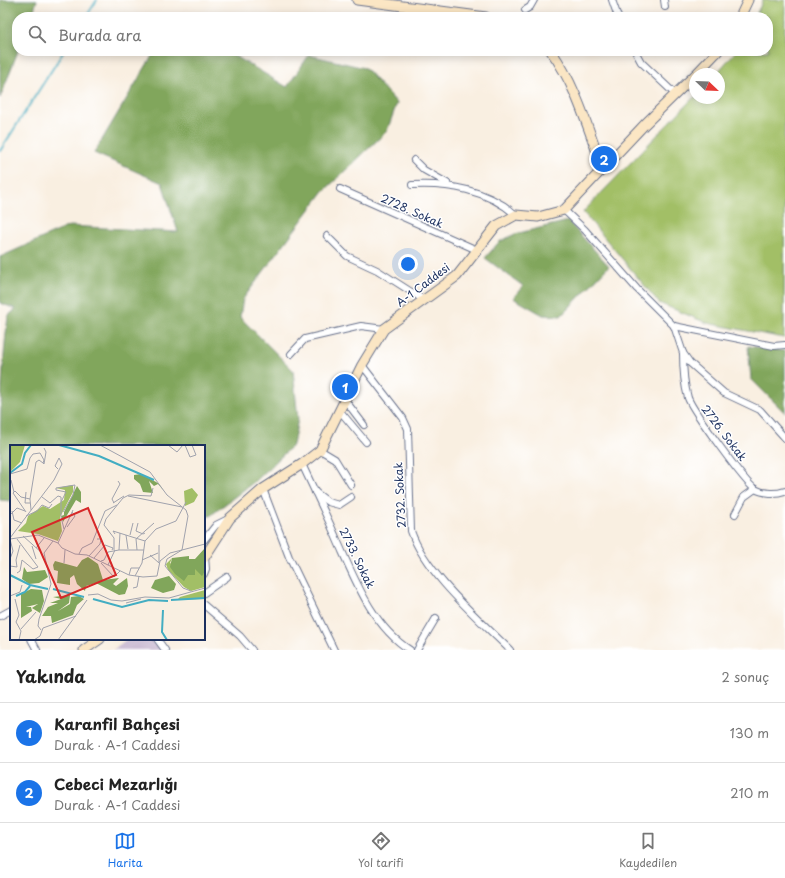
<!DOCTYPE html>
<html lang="tr">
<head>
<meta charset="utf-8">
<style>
	:root { --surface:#fff; --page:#f2f2f2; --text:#222; --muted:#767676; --line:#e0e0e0; --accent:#1a73e8 }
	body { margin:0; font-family:"Playpen Sans",sans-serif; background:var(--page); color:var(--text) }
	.compass { position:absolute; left:689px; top:68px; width:36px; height:36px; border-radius:50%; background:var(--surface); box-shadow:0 2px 10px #0003; rotate:113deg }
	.you { position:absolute; left:408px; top:264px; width:14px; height:14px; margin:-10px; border:3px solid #fff; border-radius:50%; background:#1a73e8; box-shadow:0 0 0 6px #1a73e833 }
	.badge { display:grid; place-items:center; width:26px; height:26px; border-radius:50%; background:var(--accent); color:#fff; font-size:13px; font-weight:700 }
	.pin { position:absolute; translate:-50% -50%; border:2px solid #fff; box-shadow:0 1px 4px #0006 }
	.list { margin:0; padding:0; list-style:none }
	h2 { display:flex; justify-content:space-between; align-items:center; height:52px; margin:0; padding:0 16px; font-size:17px }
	h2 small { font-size:13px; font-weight:400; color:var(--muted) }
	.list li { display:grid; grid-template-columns:26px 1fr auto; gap:12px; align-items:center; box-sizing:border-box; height:60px; padding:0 16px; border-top:1px solid var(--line) }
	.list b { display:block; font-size:15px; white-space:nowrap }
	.list p { margin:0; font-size:13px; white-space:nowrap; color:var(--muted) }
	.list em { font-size:13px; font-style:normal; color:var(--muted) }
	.icon { flex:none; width:22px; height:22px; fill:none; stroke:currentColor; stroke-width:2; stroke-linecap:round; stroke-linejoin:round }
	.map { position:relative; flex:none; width:785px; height:650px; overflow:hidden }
	.search { position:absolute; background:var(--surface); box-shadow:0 2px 10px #0003; left:12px; right:12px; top:12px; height:44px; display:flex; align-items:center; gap:10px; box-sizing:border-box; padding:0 14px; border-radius:16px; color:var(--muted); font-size:15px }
	.sheet { height:172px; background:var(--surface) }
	nav { display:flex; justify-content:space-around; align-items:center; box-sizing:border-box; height:56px; border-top:1px solid var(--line); background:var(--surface); font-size:11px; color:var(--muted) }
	nav a { display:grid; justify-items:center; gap:2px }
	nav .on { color:var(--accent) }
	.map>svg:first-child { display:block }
	.industrial { fill:#ccbed4 }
	.green { fill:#a2bf66; stroke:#5e7762 }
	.forest { fill:#81a65b; stroke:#4e6a5c }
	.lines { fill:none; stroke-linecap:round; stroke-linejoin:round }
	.stream { stroke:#43adc2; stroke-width:2 }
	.minor-casing { stroke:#69728c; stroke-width:8 }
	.secondary-casing { stroke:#69728c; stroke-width:11 }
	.minor { stroke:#fff; stroke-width:6 }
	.secondary { stroke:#fbe6c4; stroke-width:9 }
	.labels { text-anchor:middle; stroke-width:3; stroke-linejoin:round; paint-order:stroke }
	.street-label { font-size:11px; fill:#1b2f5e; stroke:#fff }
	.inset-river { fill:none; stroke:#43adc2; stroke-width:2 }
	.inset-road { fill:none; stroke:#a0a2ad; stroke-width:1 }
	.view { fill:#d62828; fill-opacity:0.15; stroke:#d62828; stroke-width:2 }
	.inset-edge { fill:none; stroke:#1b2f5e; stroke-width:2 }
</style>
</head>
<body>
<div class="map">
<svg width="785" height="650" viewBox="0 0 785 650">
	<rect width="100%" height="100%" fill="#fff"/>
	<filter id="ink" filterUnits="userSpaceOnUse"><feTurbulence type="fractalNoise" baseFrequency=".025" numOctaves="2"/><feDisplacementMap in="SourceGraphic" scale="8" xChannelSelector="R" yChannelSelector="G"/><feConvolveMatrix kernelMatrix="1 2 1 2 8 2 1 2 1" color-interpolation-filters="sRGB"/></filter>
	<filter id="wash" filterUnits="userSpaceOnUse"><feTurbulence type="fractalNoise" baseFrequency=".012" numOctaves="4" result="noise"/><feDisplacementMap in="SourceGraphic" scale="16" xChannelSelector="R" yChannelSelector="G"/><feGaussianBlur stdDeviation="0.9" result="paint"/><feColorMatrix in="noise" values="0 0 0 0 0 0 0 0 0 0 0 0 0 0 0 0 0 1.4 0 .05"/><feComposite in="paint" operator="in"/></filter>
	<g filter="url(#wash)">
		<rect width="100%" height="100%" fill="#f9efe1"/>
		<!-- industrial -->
		<path class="industrial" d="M127 639H154L163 650H113Z"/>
		<!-- green -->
		<path class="green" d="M763 0H785L784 338 707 323 659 303 583 212 695 96V98H719V74H716L736 51H768V17H755Z"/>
		<!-- forest -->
		<g class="forest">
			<path d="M0 0H37L32 17H17V51H18L0 98Z"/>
			<path d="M155 51H227L287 87 309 55 365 68 397 103 387 131 323 192 243 299 240 317 293 370 298 419 293 445 259 478 210 516 204 517V446H11V501L0 500C0 438 0 377 8 316L16 309 0 303V257L69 226 178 232 162 183 94 153Z"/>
			<path d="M568 221 609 266 561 316 543 315 513 298 523 286 485 258 499 242 515 234Z"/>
			<path d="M748 346 785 351V413L751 379Z"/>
		</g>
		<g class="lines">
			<!-- stream -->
			<g class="stream">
				<path d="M86 17 97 0"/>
				<path d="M0 151 64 51"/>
			</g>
		</g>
	</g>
	<g filter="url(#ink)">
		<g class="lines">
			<!-- minor casing -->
			<g class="minor-casing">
				<g id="minor">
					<path d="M612 0 618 17"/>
					<path d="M664 0 665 7"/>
					<path d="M525 10 530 7 534 0"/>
					<path d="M635 51 641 62 675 94"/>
					<path d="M414 160 424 170 447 183"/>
					<path d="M412 185C448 183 488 190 516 215"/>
					<path d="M340 189 477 250"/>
					<path d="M564 210 585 230 637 289 674 326 683 353 690 363 724 393 760 410 785 438"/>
					<path d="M327 236 347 256 377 270 424 300"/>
					<path d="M674 326 774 346 785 345"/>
					<path d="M683 353C683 368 684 384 688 398 693 411 745 483 755 489 764 494 776 494 785 491"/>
					<path d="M291 354 305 339 361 326 384 329"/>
					<path d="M362 365 403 418 408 429 411 531C425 573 479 619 510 650"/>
					<path d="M345 400 364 425"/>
					<path d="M340 411 366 442"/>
					<path d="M320 450 335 459 351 485"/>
					<path d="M302 464C314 490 327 516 338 542 355 580 373 627 410 650"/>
					<path d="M263 489 289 557 334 650"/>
					<path d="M315 492 328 502 339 505 351 497"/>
					<path d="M735 514 744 497 755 489"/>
					<path d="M204 540 216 525 228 519"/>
					<path d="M204 574 206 569 205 557"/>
					<path d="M204 593 227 577"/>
					<path d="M204 605 240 636 252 650"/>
					<path d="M0 616 11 610"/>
					<path d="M31 639 37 650"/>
					<path d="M157 639 165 650"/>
					<path d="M417 650 436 618"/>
				</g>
			</g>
			<!-- secondary casing -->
			<g class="secondary-casing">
				<g id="secondary">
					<path d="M357 0 486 17"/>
					<path d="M740 17 748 0"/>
					<path d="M551 51C576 85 588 129 603 169"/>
					<path d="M696 74 718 51"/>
					<path d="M204 558 230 518 263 489 302 464 320 450 362 365 384 329 457 276 496 226 516 215 538 217 564 210 645 124 695 75"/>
					<path d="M84 650 100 639"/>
				</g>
			</g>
			<!-- minor -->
			<use href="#minor" class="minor"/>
			<!-- secondary -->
			<use href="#secondary" class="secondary"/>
		</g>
	</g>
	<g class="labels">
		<!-- street labels -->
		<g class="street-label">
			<text transform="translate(412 211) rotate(24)" y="4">2728. Sokak</text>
			<text transform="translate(423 285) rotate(-37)" y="4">A-1 Caddesi</text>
			<text transform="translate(724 433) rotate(53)" y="4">2726. Sokak</text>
			<text transform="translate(400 495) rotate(-93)" y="4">2732. Sokak</text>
			<text transform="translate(357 558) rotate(64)" y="4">2733. Sokak</text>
		</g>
	</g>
	<!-- overview -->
	<g transform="translate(10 445)">
		<rect width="195" height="195" fill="#f9efe1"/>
		<path d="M0 0H15L10 17 0 27ZM63 40V47L50 72 52 86 48 96 28 89 8 86 16 78 18 71 33 61 40 64 54 55 55 45 46 43ZM182 43 188 50 184 57 175 61 174 46ZM162 113 160 118 178 130H185V123L192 130 195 127V142L181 146 174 142 158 125 156 119ZM195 145V154L167 155 170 152Z" fill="#a2bf66"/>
		<path d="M131 29 146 37 149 39 154 46 148 39 144 41 139 36 143 48 133 47 130 39 124 34V30ZM67 41 71 47V58L66 55 53 77 51 71 54 70V67ZM195 103V127L192 131 185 124V130H178L174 136 165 129 160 122 162 113 179 111V114H185ZM78 112 88 119 93 135 109 133 103 139 106 141 117 133 118 141 115 149 109 150 86 138 76 141 75 146 67 139 64 130 60 133V140L47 138 48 126 44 125 43 120 45 116 67 122 72 115ZM14 122 17 127 35 125 38 132 29 138 19 139 12 134ZM159 131 166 139 164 145 153 148 141 143 145 135ZM21 144 32 145 34 156 30 168 22 163 28 159 16 162H21L22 166 11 173V149ZM60 150 59 158 48 166 60 159 61 152 69 151 74 154 67 160 63 170 42 178 41 171H32L38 162 48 158H40L51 154 43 152Z" fill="#81a65b"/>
		<path class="inset-river" d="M49 0 89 11 144 35M0 28 12 19 15 8 21 0M0 130 20 140 38 144M43 144 74 152M6 151 15 147 20 141M83 154 112 162 139 155 158 156M161 155 195 153M153 165 152 187 157 195"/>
		<path class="inset-road" d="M90 0 140 27 157 50 176 65 178 71 172 105 195 99M158 0 167 7 173 0M175 0 180 12 186 10 182 0M20 13 23 9 30 8 34 15 33 18 29 15 26 17 20 54 21 65M33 18 34 19 36 7 34 3M0 29 17 24 20 13M1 35 4 47M16 47 15 58H20M118 51 172 62M32 52 40 58 48 51 51 52V72L54 84M51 57 56 47 46 45V43L65 40 63 50 53 67M103 58 114 51M104 58 102 54 110 39 108 36M2 66 4 75 12 78M16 67 3 48 5 46 11 52 20 54M0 70 7 63 15 66M16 71 27 66 32 60 39 63 42 59M128 78 126 86 133 89 135 88M57 82 65 71 62 67M105 89 103 86 135 96 132 118 125 131M116 90 118 104M120 90 123 78M13 91 32 108M0 93 44 35 52 19 49 13 45 21 48 24M0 94 3 106 0 114M0 94 28 90 48 98 52 103 65 109 77 110 119 130 133 132 147 131 150 116 160 108 172 105M135 96 146 84 166 76 176 57M48 98 63 65M22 101 26 114M26 103 34 93M104 105V93L94 80 96 74 113 53 119 50 141 51 143 43M109 105H127M134 105H127L126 94 144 78M172 105 157 114 155 121 173 143 181 146M69 109 72 103 82 98 95 66 107 60M140 110 149 118M79 111 90 99 91 94H87M84 113 95 100 103 103 102 105M132 115 148 108M91 116 94 115 98 107 109 105 110 88M149 117V100M54 118 55 105M91 118 104 132 110 126M98 120 105 105M0 121 7 122 6 115 10 100M7 128 10 126 12 115 23 124 28 122 7 94M119 130 121 123H129M123 143 127 142 129 131M78 150 88 149 101 155 112 156 135 152 159 153 195 143M0 151 10 147 12 140M5 154 9 170 6 177 11 186 9 195M116 158 131 154M11 184 26 167M31 185 28 181 29 174 41 139 34 108 43 96M24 195 30 191 33 183 66 171M48 195 77 155"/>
		<path class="view" d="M78 63 106 130 51 153 22 87Z"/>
		<rect width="195" height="195" class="inset-edge"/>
	</g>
</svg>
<svg class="compass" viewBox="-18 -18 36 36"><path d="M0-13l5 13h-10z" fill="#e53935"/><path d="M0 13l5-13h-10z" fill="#767676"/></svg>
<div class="you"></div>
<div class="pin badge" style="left:345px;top:387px">1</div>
<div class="pin badge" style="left:604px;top:159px">2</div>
<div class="search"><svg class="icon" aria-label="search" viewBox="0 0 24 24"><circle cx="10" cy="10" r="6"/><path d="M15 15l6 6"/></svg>Burada ara</div>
</div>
<section class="sheet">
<h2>Yakında<small>2 sonuç</small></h2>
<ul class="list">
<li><span class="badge">1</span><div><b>Karanfil Bahçesi</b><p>Durak · A-1 Caddesi</p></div><em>130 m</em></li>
<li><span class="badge">2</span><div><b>Cebeci Mezarlığı</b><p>Durak · A-1 Caddesi</p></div><em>210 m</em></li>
</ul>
</section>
<nav>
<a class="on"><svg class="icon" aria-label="map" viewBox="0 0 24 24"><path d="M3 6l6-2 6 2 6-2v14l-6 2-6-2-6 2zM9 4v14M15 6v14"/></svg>Harita</a>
<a><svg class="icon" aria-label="directions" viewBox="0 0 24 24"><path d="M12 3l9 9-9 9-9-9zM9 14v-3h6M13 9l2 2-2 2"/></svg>Yol tarifi</a>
<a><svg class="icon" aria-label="saved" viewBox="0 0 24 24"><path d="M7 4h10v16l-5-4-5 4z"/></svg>Kaydedilen</a>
</nav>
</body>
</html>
